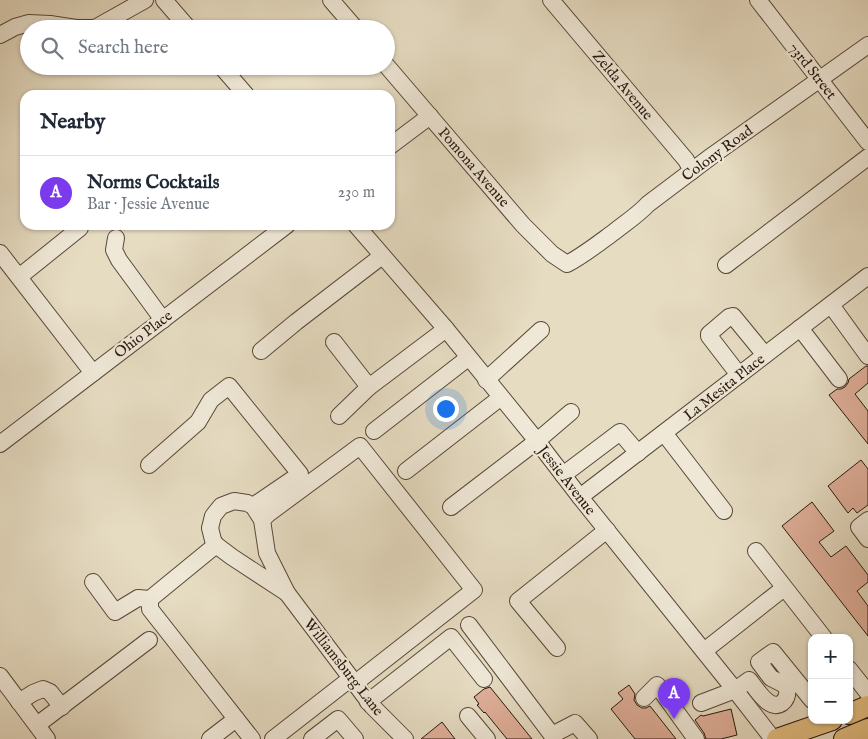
<!DOCTYPE html>
<html lang="en">
<head>
<meta charset="utf-8">
<style>
	:root { --surface:#fff; --page:#f6f6f7; --text:#1f2937; --muted:#747a83; --line:#e0e1e3; --accent:#7c3aed }
	body { margin:0; font-family:"IM FELL English",serif; background:var(--page); color:var(--text) }
	.controls { position:absolute; right:15px; bottom:15px; display:grid; overflow:hidden; border-radius:10px; box-shadow:0 1px 4px #0004 }
	.controls button { width:45px; height:45px; display:grid; place-items:center; padding:0; border:0; border-bottom:1px solid var(--line); background:var(--surface); color:var(--text); font:25px sans-serif }
	.you { position:absolute; left:445px; top:408px; width:18px; height:18px; margin:-12px; border:4px solid #fff; border-radius:50%; background:#1a73e8; box-shadow:0 0 0 8px #1a73e833 }
	.badge { display:grid; place-items:center; width:32px; height:32px; border-radius:50%; background:var(--accent); color:#fff; font-size:16px; font-weight:700 }
	.pin { position:absolute; translate:-50% -41px; filter:drop-shadow(0 1px 2px #0008) }
	.pin::after { content:''; position:absolute; top:26px; width:18px; height:15px; background:inherit; clip-path:polygon(0 0,100% 0,50% 100%) }
	.list { margin:0; padding:0; list-style:none }
	h2 { display:flex; justify-content:space-between; align-items:center; height:65px; margin:0; padding:0 20px; font-size:21px }
	h2 small { font-size:16px; font-weight:400; color:var(--muted) }
	.list li { display:grid; grid-template-columns:32px 1fr auto; gap:15px; align-items:center; box-sizing:border-box; height:75px; padding:0 20px; border-top:1px solid var(--line) }
	.list b { display:block; font-size:19px; white-space:nowrap }
	.list p { margin:0; font-size:16px; white-space:nowrap; color:var(--muted) }
	.list em { font-size:16px; font-style:normal; color:var(--muted) }
	.icon { flex:none; width:28px; height:28px; fill:none; stroke:currentColor; stroke-width:2; stroke-linecap:round; stroke-linejoin:round }
	.map { position:relative; flex:none; width:868px; height:739px; overflow:hidden }
	.search { position:absolute; background:var(--surface); box-shadow:0 1px 4px #0004; left:20px; top:20px; width:375px; height:55px; display:flex; align-items:center; gap:12px; box-sizing:border-box; padding:0 18px; border-radius:28px; color:var(--muted); font-size:19px }
	.panel { position:absolute; background:var(--surface); box-shadow:0 1px 4px #0004; left:20px; top:90px; width:375px; height:140px; border-radius:15px }
	.map>svg:first-child { display:block }
	.building { fill:#e0af9a; stroke:#28170d }
	.lines { fill:none; stroke-linecap:round; stroke-linejoin:round }
	.minor-casing { stroke:#58483a; stroke-width:18 }
	.major-casing { stroke:#28170d; stroke-width:22 }
	.minor { stroke:#efe8d7; stroke-width:16 }
	.major { stroke:#e3be81; stroke-width:20 }
	.labels { text-anchor:middle; stroke-width:4.5; stroke-linejoin:round; paint-order:stroke }
	.street-label { font-size:15px; fill:#28170d; stroke:#efe8d7 }
</style>
</head>
<body>
<div class="map">
<svg width="868" height="739" viewBox="0 0 868 739">
	<rect width="100%" height="100%" fill="#e6dcc2"/>
	<filter id="stains"><feTurbulence type="fractalNoise" baseFrequency=".004" numOctaves="4"/><feColorMatrix values="0 0 0 0 .2 0 0 0 0 .09 0 0 0 0 .02 0 0 0 .5 -.17"/></filter>
	<radialGradient id="worn" r=".72"><stop offset=".6" stop-color="#630" stop-opacity="0"/><stop offset="1" stop-color="#630" stop-opacity=".3"/></radialGradient>
	<!-- building -->
	<g class="building">
		<path d="M866 366H868V383L855 394 868 411V444L829 395 837 389H841L845 387 848 383 849 379Z"/>
		<path d="M861 460 868 469V505L857 513 853 508 848 513 828 486Z"/>
		<path d="M812 502 834 531 819 542 831 557 846 546 868 575V582L857 591 868 606V636L782 526Z"/>
		<path d="M629 685 635 694 634 700 637 705 642 708H646L650 706 676 739H635L611 709 623 699 618 693Z"/>
		<path d="M490 687 532 739H507L485 712 484 713 477 705 479 704 474 697 484 689Z"/>
		<path d="M731 709 737 735 721 739H706L704 733 695 720 701 715 703 716Z"/>
		<path d="M442 722 455 739H421Z"/>
	</g>
	<g class="lines">
		<!-- minor casing -->
		<g class="minor-casing">
			<g id="minor">
				<path d="M164 0 189 29"/>
				<path d="M331 0 356 29"/>
				<path d="M551 0 686 160 692 171"/>
				<path d="M758 0 868 142"/>
				<path d="M0 35 15 27 29 23 50 24 76 28H95L145 0"/>
				<path d="M386 65 523 225 552 254 567 264C584 255 599 243 614 232 625 223 638 215 648 204L713 155 868 45"/>
				<path d="M221 66 246 95"/>
				<path d="M390 146 430 116"/>
				<path d="M356 225 446 329 537 441 580 497 735 690 773 739"/>
				<path d="M116 238 114 250 119 260 163 320"/>
				<path d="M0 253 93 373"/>
				<path d="M726 265 868 157"/>
				<path d="M19 277 80 228"/>
				<path d="M831 305 868 356"/>
				<path d="M800 328 839 379"/>
				<path d="M334 342 369 387 446 329"/>
				<path d="M261 351 296 322 382 256"/>
				<path d="M739 375 709 336V334L729 317 733 316 765 355"/>
				<path d="M486 380 541 330"/>
				<path d="M339 416 369 387"/>
				<path d="M374 431 468 358"/>
				<path d="M664 433 724 511"/>
				<path d="M0 444 287 225"/>
				<path d="M149 465 198 422 211 400 229 386 300 474 253 506"/>
				<path d="M406 471 500 398"/>
				<path d="M563 475 620 432 638 453"/>
				<path d="M580 497 868 276"/>
				<path d="M234 501 247 503 253 506 262 520 267 553 287 593 232 557 216 545 213 540 210 528 213 516 221 506Z"/>
				<path d="M451 507 537 441 571 412"/>
				<path d="M262 520 268 514 360 446 474 590 354 684"/>
				<path d="M868 520 859 527 868 539"/>
				<path d="M216 545 150 599V609L252 739"/>
				<path d="M756 551 824 638"/>
				<path d="M93 582 115 612 138 598 150 599"/>
				<path d="M287 593 372 706 405 739"/>
				<path d="M469 625 552 735"/>
				<path d="M557 648 518 601 607 530"/>
				<path d="M704 651 784 588"/>
				<path d="M849 669 868 693"/>
				<path d="M0 676 47 739"/>
				<path d="M644 698 657 685 696 739"/>
				<path d="M19 702 33 693 43 689 50 692 62 707"/>
				<path d="M368 702 451 637 484 679"/>
				<path d="M701 703 735 690 749 680C756 688 769 712 782 703 787 699 788 694 787 688L783 684 771 678 759 662 773 652 812 700"/>
				<path d="M468 716 487 739"/>
				<path d="M37 725 149 640"/>
				<path d="M210 739 236 719"/>
				<path d="M273 739 350 679"/>
				<path d="M312 739 338 719 355 739"/>
				<path d="M554 739 552 735 575 723 589 739"/>
			</g>
		</g>
		<!-- major casing -->
		<g class="major-casing">
			<g id="major">
				<path d="M849 714 868 706"/>
				<path d="M777 739 832 720"/>
				<path d="M844 739 868 729"/>
			</g>
		</g>
		<!-- minor -->
		<use href="#minor" class="minor"/>
		<!-- major -->
		<use href="#major" class="major"/>
	</g>
	<g class="labels">
		<!-- street labels -->
		<g class="street-label">
			<text transform="translate(813 71) rotate(52)" y="5">73rd Street</text>
			<text transform="translate(623 85) rotate(50)" y="5">Zelda Avenue</text>
			<text transform="translate(717 153) rotate(-36)" y="5">Colony Road</text>
			<text transform="translate(474 167) rotate(49)" y="5">Pomona Avenue</text>
			<text transform="translate(143 334) rotate(-37)" y="5">Ohio Place</text>
			<text transform="translate(724 387) rotate(-38)" y="5">La Mesita Place</text>
			<text transform="translate(567 480) rotate(52)" y="5">Jessie Avenue</text>
			<text transform="translate(344 667) rotate(52)" y="5">Williamsburg Lane</text>
		</g>
	</g>
	<rect width="100%" height="100%" filter="url(#stains)"/>
	<rect width="100%" height="100%" fill="url(#worn)"/>
</svg>
<div class="controls">
<button>+</button>
<button>−</button>
</div>
<div class="you"></div>
<div class="pin badge" style="left:674px;top:719px">A</div>
<div class="search"><svg class="icon" aria-label="search" viewBox="0 0 24 24"><circle cx="10" cy="10" r="6"/><path d="M15 15l6 6"/></svg>Search here</div>
<section class="panel">
<h2>Nearby<small></small></h2>
<ul class="list">
<li><span class="badge">A</span><div><b>Norms Cocktails</b><p>Bar · Jessie Avenue</p></div><em>230 m</em></li>
</ul>
</section>
</div>
</body>
</html>
